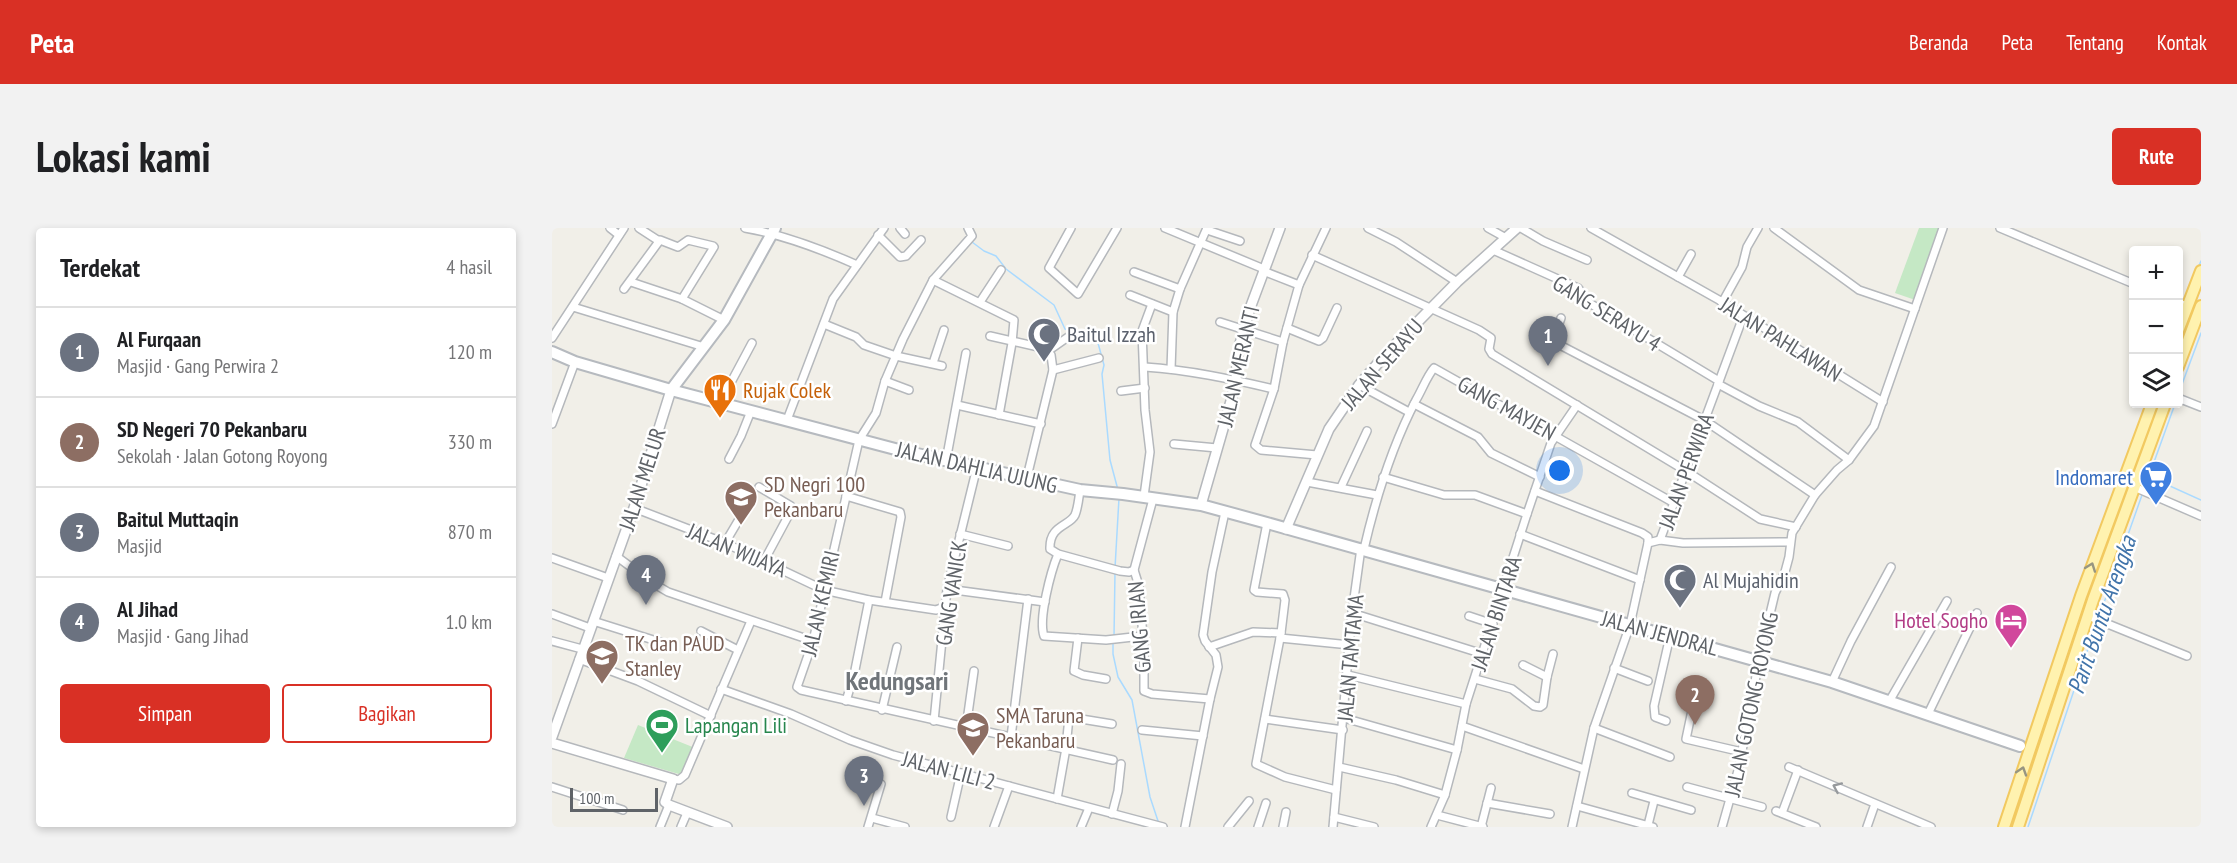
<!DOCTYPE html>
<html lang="id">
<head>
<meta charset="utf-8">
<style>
	:root { --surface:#fff; --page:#f2f2f2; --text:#202124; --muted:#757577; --line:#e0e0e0; --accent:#d93025 }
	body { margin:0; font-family:"PT Sans Narrow",sans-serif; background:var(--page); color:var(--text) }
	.controls { position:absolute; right:18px; top:18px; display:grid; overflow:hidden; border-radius:6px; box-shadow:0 3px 9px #0003 }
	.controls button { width:54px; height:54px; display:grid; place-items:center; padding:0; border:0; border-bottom:2px solid var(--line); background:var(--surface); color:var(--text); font:30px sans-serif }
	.scale { position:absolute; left:18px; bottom:15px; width:88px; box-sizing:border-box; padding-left:6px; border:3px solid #5f6368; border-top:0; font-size:16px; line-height:21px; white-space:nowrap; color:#5f6368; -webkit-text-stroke:4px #fff; paint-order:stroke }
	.you { position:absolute; left:1008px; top:243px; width:21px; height:21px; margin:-15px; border:4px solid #fff; border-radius:50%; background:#1a73e8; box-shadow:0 0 0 9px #1a73e833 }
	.badge { display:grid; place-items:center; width:39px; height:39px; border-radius:50%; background:var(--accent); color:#fff; font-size:20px; font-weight:700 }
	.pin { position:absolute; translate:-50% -50px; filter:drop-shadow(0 2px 3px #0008) }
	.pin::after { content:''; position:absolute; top:32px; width:21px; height:18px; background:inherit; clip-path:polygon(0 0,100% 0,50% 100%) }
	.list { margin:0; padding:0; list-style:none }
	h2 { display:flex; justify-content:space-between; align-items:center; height:78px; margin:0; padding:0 24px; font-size:26px }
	h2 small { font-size:20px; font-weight:400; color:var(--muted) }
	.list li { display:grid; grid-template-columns:39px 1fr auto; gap:18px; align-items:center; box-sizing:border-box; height:90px; padding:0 24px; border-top:2px solid var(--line) }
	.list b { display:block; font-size:22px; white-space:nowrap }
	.list p { margin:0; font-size:20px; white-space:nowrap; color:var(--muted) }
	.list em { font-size:20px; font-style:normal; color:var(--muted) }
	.actions { display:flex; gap:12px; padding:18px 24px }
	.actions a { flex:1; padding:14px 0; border:2px solid var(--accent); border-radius:6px; text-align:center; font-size:21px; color:var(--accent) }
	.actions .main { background:var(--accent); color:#fff }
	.icon { flex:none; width:33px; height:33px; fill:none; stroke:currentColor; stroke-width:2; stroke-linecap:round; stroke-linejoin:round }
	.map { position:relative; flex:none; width:1649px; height:599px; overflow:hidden; border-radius:6px }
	header { display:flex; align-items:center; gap:36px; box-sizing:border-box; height:84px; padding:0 30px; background:var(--accent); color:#fff }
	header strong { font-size:28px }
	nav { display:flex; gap:33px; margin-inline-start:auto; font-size:21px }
	.intro { display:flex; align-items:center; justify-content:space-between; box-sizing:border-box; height:144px; padding:0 36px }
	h1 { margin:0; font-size:42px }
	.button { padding:15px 27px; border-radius:6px; background:var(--accent); color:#fff; font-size:21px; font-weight:700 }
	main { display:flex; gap:36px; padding:0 36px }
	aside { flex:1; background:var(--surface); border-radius:6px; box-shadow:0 3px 9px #0003 }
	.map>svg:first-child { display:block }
	.green { fill:#c5e8c5 }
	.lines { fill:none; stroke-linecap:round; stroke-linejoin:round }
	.stream { stroke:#aadaff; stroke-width:1.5 }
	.minor-casing { stroke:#b5b8bc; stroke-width:10 }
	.tertiary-casing { stroke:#b5b8bc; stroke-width:12 }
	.secondary-casing { stroke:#b6babf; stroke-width:14 }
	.primary-casing { stroke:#f2c960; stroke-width:14 }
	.minor { stroke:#fff; stroke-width:7 }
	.tertiary { stroke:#fff; stroke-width:9 }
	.secondary { stroke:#fff; stroke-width:10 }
	.primary { stroke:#fff2af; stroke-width:10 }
	.oneway { stroke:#979581 }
	.oneway2 { stroke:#979a9d }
	.labels { text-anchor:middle; stroke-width:5; stroke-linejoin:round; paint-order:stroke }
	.street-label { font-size:22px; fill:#5f6368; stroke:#fff }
	.worship-label { font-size:22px; fill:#5b616d; stroke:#fff; text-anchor:start }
	.food-label { font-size:22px; fill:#c56008; stroke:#fff; text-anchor:start }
	.shop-label { font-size:22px; fill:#366cbe; stroke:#fff; text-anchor:end }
	.education-label { font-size:22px; fill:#785e54; stroke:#fff; text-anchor:start }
	.hotel-label { font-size:22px; fill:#b23c85; stroke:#fff; text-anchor:end }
	.leisure-label { font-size:22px; fill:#27864d; stroke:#fff; text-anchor:start }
	.water-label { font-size:24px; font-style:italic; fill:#4174aa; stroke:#fff }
	.quarter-label { font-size:26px; font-weight:bold; fill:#70757a; stroke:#fff }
</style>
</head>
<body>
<header>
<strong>Peta</strong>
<nav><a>Beranda</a><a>Peta</a><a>Tentang</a><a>Kontak</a></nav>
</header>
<div class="intro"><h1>Lokasi kami</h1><a class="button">Rute</a></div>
<main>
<aside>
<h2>Terdekat<small>4 hasil</small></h2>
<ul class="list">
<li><span class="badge" style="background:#6b7280">1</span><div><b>Al Furqaan</b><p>Masjid · Gang Perwira 2</p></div><em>120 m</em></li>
<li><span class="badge" style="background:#8d6e63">2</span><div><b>SD Negeri 70 Pekanbaru</b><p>Sekolah · Jalan Gotong Royong</p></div><em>330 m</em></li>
<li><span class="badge" style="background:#6b7280">3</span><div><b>Baitul Muttaqin</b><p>Masjid</p></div><em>870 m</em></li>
<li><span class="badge" style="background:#6b7280">4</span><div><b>Al Jihad</b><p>Masjid · Gang Jihad</p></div><em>1.0 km</em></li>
</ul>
<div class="actions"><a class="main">Simpan</a><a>Bagikan</a></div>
</aside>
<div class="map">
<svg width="1649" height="599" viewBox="0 0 1649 599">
	<rect width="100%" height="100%" fill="#f1efe8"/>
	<!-- green -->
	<g class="green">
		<path d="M1367 0H1394L1369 74 1343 65Z"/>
		<path d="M86 497 148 522 137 549 72 530Z"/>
	</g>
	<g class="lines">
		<!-- stream -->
		<g class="stream">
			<path d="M420 14 432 23 444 28 454 41 502 77 513 101 546 115 552 137 550 146 558 232 566 262"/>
			<path d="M1646 40 1649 33"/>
			<path d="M1626 167 1649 105"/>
			<path d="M1598 249 1649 272"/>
			<path d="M1593 259 1623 176"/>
			<path d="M1553 287 1579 218"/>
			<path d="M563 340 567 270"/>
			<path d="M1547 389 1590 267"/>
			<path d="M562 409 563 344"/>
			<path d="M561 413V426L566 449 580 472 598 569 607 596"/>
			<path d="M1476 599 1545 394"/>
		</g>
		<!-- minor casing -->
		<g class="minor-casing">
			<g id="minor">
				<path d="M58 0 67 7"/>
				<path d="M87 0 107 13"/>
				<path d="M193 0C233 7 269 21 305 37"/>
				<path d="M348 0 353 6"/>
				<path d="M416 0 420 8 381 52 351 111 333 153 324 185 307 212 261 413 245 459 249 462 561 532"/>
				<path d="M519 0 497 40 526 66 565 0"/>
				<path d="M613 0 712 41"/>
				<path d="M816 0 844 14 905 54"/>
				<path d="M936 0 954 10"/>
				<path d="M969 0 991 13 1035 32"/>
				<path d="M1039 0 1167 72 1331 174"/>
				<path d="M1222 0 1307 62 1363 81"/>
				<path d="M1448 0 1582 56"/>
				<path d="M655 2 688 13"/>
				<path d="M326 7 348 29 354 28 369 12"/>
				<path d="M941 22 1026 60 1039 76 1167 153"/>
				<path d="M760 27 927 102 939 110 937 121 940 126 1134 243 1208 291 1244 299"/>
				<path d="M711 43 747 57"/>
				<path d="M582 44 628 61"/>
				<path d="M1126 49 1139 26"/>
				<path d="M381 52 462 92 460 115 447 187"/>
				<path d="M79 54 130 71 172 92"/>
				<path d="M72 61 108 12 126 19 136 12 161 18 162 19 130 71"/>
				<path d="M578 67 621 84"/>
				<path d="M428 74 449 42"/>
				<path d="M1170 75 1190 39 1195 19 1206 0"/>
				<path d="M1626 75 1636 78"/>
				<path d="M21 79 152 119"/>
				<path d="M1009 90 1001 112 1004 115 1152 192 1263 267"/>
				<path d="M668 94 731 114"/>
				<path d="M272 96 304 109 312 117 344 128 390 138"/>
				<path d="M735 100 767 113 771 110 785 80"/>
				<path d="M438 108 491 120 499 127 501 142 475 249"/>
				<path d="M0 110 72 0"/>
				<path d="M496 123 516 109"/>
				<path d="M381 135 392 102"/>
				<path d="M593 139C637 142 679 151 722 161"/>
				<path d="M619 141 621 84 628 61 655 0"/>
				<path d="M501 142 547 130"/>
				<path d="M333 153 357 162"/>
				<path d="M1166 156 1207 178 1246 194 1297 232"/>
				<path d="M807 157 857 184"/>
				<path d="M569 163 593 160"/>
				<path d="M1626 170 1649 179"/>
				<path d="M168 175 200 115"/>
				<path d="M862 176 926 209 939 225 988 249"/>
				<path d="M405 177 489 196"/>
				<path d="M235 192 281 71 332 0"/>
				<path d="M0 196 23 134"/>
				<path d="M622 216 665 220"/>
				<path d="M765 227 709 222 703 217 722 161 731 114 747 57 774 0"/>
				<path d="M177 231 189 208 199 183"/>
				<path d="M394 233 414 125"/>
				<path d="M831 249 892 267H923L975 286"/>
				<path d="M755 254 825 267"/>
				<path d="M207 259 239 278 240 281 212 333"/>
				<path d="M789 259 815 203"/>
				<path d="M1582 259 1649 288"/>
				<path d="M528 262C527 269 526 280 523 287 518 298 497 297 498 321L506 326 568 343 577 344 582 342"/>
				<path d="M983 263 1090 305 1096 309V315"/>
				<path d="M294 268 348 284 349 289 333 374"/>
				<path d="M592 268 598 224 593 182 590 103 600 76"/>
				<path d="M601 271 582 342 587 358 592 422V463L600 466 658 471"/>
				<path d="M82 280 173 315 272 362 317 372 384 382 392 379"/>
				<path d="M715 295 702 362 705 364 731 366 733 372 729 405 704 536 733 549 784 562"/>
				<path d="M408 306 456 318"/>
				<path d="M968 306 1088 352"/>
				<path d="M1108 312 1191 89"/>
				<path d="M173 315 189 288"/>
				<path d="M812 321C824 269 839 220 864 172 870 162 875 148 882 140L1122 275"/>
				<path d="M506 326C499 343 486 391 492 408L554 412 590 408"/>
				<path d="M64 328 99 354 116 364 261 413"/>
				<path d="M0 330 56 350"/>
				<path d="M395 361 493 374"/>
				<path d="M800 385 931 426"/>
				<path d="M0 386 38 400"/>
				<path d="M917 388 941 396"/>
				<path d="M1536 388 1635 428"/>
				<path d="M41 393 111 415"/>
				<path d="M149 403 186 422"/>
				<path d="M526 410 522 443 531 447 554 451"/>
				<path d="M728 410 798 417"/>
				<path d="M0 413 30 421"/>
				<path d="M657 419 701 404 729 405"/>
				<path d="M27 431 86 453 159 488"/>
				<path d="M971 437 995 449"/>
				<path d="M1062 440 1096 453"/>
				<path d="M796 447 914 476"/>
				<path d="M923 451 960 461 982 478 988 479 991 477 995 449 1001 426"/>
				<path d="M1280 454 1299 413 1339 339"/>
				<path d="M169 461 239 486 298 512 341 527 611 599"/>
				<path d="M1143 468 1134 511 1190 524"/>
				<path d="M1338 472 1395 373"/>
				<path d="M294 473 302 447 317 372"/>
				<path d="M330 482 345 419"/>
				<path d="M1376 486 1425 385"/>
				<path d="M792 490 905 522"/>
				<path d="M713 491 791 502"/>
				<path d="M382 493 395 361 425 239"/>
				<path d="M1114 493 1103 489 1102 478 1118 408"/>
				<path d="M910 498 1032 541"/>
				<path d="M414 500 422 443"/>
				<path d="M1042 500 1118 529"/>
				<path d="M590 502 651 508"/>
				<path d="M459 509 476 371"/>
				<path d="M787 539 844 552 893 567"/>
				<path d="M1237 539 1379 599"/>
				<path d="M121 551 127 552 133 547 199 393"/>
				<path d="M0 559 71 582"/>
				<path d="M1135 559 1210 579"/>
				<path d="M1080 565 1139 582"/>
				<path d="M505 571 514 520 517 489 560 496"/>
				<path d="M935 575 998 586"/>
				<path d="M1025 578 1101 599"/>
				<path d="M1224 583 1264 599"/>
				<path d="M1230 585 1246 542"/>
				<path d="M560 586 566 563 569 536"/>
				<path d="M885 587 931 599"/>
				<path d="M399 589 409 545"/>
				<path d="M782 589 822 599"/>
				<path d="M320 590 353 599"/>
				<path d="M1096 597 1102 573"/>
				<path d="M108 599 117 577"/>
				<path d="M129 599 135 585"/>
				<path d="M316 599 329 556"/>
				<path d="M442 599 457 558"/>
				<path d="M529 599 537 580"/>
				<path d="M633 599 658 471 666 439 664 427 653 413 651 407 660 344 673 284"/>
				<path d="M676 599 697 573"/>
				<path d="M706 599 714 575"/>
				<path d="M731 599 734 584"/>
				<path d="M781 599 800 385 809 320"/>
				<path d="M879 599 893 567 905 522 914 476 975 286 999 215 1025 177"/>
				<path d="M929 599 939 560"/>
				<path d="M1020 599 1042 500 1078 397 1096 315 1108 312 1131 315 1238 314"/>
				<path d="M1170 599 1187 539 1207 432 1223 365 1233 344 1237 329 1240 305 1263 267 1285 242 1297 232 1322 198 1391 0"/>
				<path d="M1315 599 1323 576"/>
			</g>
		</g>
		<!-- tertiary casing -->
		<g class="tertiary-casing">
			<g id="tertiary">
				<path d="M649 277 679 173 684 152 686 123 697 83 728 0"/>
				<path d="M734 301 777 201 807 157 835 125 905 54 965 0"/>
				<path d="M0 509 82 280 119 162"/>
				<path d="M0 515 121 551 113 574 117 577 175 599"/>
			</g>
		</g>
		<!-- secondary casing -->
		<g class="secondary-casing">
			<g id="secondary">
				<path d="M0 124 23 134 119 162 347 222 528 262 571 266 649 277 715 295 1280 454 1468 518"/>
				<path d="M119 162 172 92 223 0"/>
			</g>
		</g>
		<!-- primary casing -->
		<g class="primary-casing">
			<g id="primary">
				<path d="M1626 103 1649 43"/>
				<path d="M1626 139 1649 78"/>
				<path d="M1452 599 1529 368 1600 176"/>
				<path d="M1466 599 1541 372 1613 176"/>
			</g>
		</g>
		<!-- minor -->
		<use href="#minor" class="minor"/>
		<!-- tertiary -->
		<use href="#tertiary" class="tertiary"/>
		<!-- secondary -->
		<use href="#secondary" class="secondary"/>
		<!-- primary -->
		<use href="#primary" class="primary"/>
	</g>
	<!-- one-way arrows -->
	<defs><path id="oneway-chevron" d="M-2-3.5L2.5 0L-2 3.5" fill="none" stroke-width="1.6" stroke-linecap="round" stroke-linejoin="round" transform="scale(1.5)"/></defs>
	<g class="oneway">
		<use href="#oneway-chevron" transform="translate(1539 339) rotate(-70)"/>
		<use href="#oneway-chevron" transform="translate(1470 543) rotate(-72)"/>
	</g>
	<use class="oneway2" href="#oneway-chevron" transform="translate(1285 559) rotate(-156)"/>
	<!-- icons -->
	<defs>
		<g id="mosque-pin" transform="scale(1.725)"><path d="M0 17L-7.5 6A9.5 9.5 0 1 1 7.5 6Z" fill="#6b7280" stroke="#fff"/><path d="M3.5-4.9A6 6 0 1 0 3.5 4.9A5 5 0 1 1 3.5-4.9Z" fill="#fff"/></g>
		<g id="restaurant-pin" transform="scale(1.725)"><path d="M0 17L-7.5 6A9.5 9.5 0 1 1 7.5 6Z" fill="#e8710a" stroke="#fff"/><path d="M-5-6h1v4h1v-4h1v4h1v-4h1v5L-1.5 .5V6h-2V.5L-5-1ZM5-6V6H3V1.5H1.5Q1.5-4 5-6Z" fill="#fff"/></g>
		<g id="supermarket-pin" transform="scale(1.725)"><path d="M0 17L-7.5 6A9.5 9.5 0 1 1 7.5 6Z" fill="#3f7fe0" stroke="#fff"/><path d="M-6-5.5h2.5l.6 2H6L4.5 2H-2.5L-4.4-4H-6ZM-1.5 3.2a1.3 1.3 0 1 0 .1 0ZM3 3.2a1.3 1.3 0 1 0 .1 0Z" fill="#fff"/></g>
		<g id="school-pin" transform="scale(1.725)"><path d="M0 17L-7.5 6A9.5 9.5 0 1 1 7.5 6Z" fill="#8d6e63" stroke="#fff"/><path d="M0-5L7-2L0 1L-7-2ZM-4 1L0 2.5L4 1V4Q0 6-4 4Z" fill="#fff"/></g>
		<g id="hotel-pin" transform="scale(1.725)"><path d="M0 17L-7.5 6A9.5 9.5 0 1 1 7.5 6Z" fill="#d1479c" stroke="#fff"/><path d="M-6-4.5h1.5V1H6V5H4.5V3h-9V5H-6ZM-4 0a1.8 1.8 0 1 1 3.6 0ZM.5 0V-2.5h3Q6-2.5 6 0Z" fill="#fff"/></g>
		<g id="stadium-pin" transform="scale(1.725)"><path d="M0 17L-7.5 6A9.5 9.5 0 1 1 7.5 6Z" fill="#2e9e5b" stroke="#fff"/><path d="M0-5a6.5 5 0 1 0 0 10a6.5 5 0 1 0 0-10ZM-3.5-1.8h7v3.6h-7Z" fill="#fff"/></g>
	</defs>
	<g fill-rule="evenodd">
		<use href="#mosque-pin" x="492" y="106"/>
		<use href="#restaurant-pin" x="168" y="162"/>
		<use href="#supermarket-pin" x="1604" y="249"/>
		<use href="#school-pin" x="189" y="269"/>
		<use href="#mosque-pin" x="1128" y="352"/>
		<use href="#hotel-pin" x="1459" y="392"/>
		<use href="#school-pin" x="50" y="428"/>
		<use href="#stadium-pin" x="110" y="497"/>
		<use href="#school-pin" x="421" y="500"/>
	</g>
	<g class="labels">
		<!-- street labels -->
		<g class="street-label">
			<text transform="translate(1055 85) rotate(32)" y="8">GANG SERAYU 4</text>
			<text transform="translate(1229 111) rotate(32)" y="8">JALAN PAHLAWAN</text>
			<text transform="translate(830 136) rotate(-49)" y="8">JALAN SERAYU</text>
			<text transform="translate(686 138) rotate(-77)" y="8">JALAN MERANTI</text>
			<text transform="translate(955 180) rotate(29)" y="8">GANG MAYJEN</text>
			<text transform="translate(425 239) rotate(13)" y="8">JALAN DAHLIA UJUNG</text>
			<text transform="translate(1134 243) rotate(-70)" y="8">JALAN PERWIRA</text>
			<text transform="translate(90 251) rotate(-72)" y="8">JALAN MELUR</text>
			<text transform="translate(185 322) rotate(23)" y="8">JALAN WIJAYA</text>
			<text transform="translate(399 365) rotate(-81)" y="8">GANG VANICK</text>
			<text transform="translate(268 375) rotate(-77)" y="8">JALAN KEMIRI</text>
			<text transform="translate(944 385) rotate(-72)" y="8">JALAN BINTARA</text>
			<text transform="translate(587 399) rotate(-95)" y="8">GANG IRIAN</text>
			<text transform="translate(1108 405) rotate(15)" y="8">JALAN JENDRAL</text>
			<text transform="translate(798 430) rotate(-85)" y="8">JALAN TAMTAMA</text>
			<text transform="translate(1199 476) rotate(-78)" y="8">JALAN GOTONG ROYONG</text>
			<text transform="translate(397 542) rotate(15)" y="8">JALAN LILI 2</text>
		</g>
		<!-- worship labels -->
		<g class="worship-label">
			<text x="515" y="114">Baitul Izzah</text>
			<text x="1151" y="360">Al Mujahidin</text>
		</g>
		<!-- food labels -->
		<g class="food-label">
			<text x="191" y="170">Rujak Colek</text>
		</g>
		<!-- shop labels -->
		<g class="shop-label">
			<text x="1581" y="257">Indomaret</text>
		</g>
		<!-- education labels -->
		<g class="education-label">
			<text x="212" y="264">SD Negri 100<tspan x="212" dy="25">Pekanbaru</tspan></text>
			<text x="73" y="423">TK dan PAUD<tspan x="73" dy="25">Stanley</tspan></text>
			<text x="444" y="495">SMA Taruna<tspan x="444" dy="25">Pekanbaru</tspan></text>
		</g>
		<!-- hotel labels -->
		<g class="hotel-label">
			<text x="1436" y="400">Hotel Sogho</text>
		</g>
		<!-- leisure labels -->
		<g class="leisure-label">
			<text x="133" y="505">Lapangan Lili</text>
		</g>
		<!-- water labels -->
		<g class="water-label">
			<text transform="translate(1550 387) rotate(-71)" y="8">Parit Buntu Arengka</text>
		</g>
		<!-- quarter labels -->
		<g class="quarter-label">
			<text x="345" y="462">Kedungsari</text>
		</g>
	</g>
</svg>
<div class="controls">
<button>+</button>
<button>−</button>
<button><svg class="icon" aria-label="layers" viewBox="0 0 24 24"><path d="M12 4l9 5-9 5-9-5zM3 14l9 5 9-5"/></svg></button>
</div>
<div class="scale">100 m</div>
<div class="you"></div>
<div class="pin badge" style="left:996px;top:138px;background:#6b7280">1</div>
<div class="pin badge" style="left:1143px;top:497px;background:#8d6e63">2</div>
<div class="pin badge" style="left:312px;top:578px;background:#6b7280">3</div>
<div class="pin badge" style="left:94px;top:377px;background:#6b7280">4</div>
</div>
</main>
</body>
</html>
